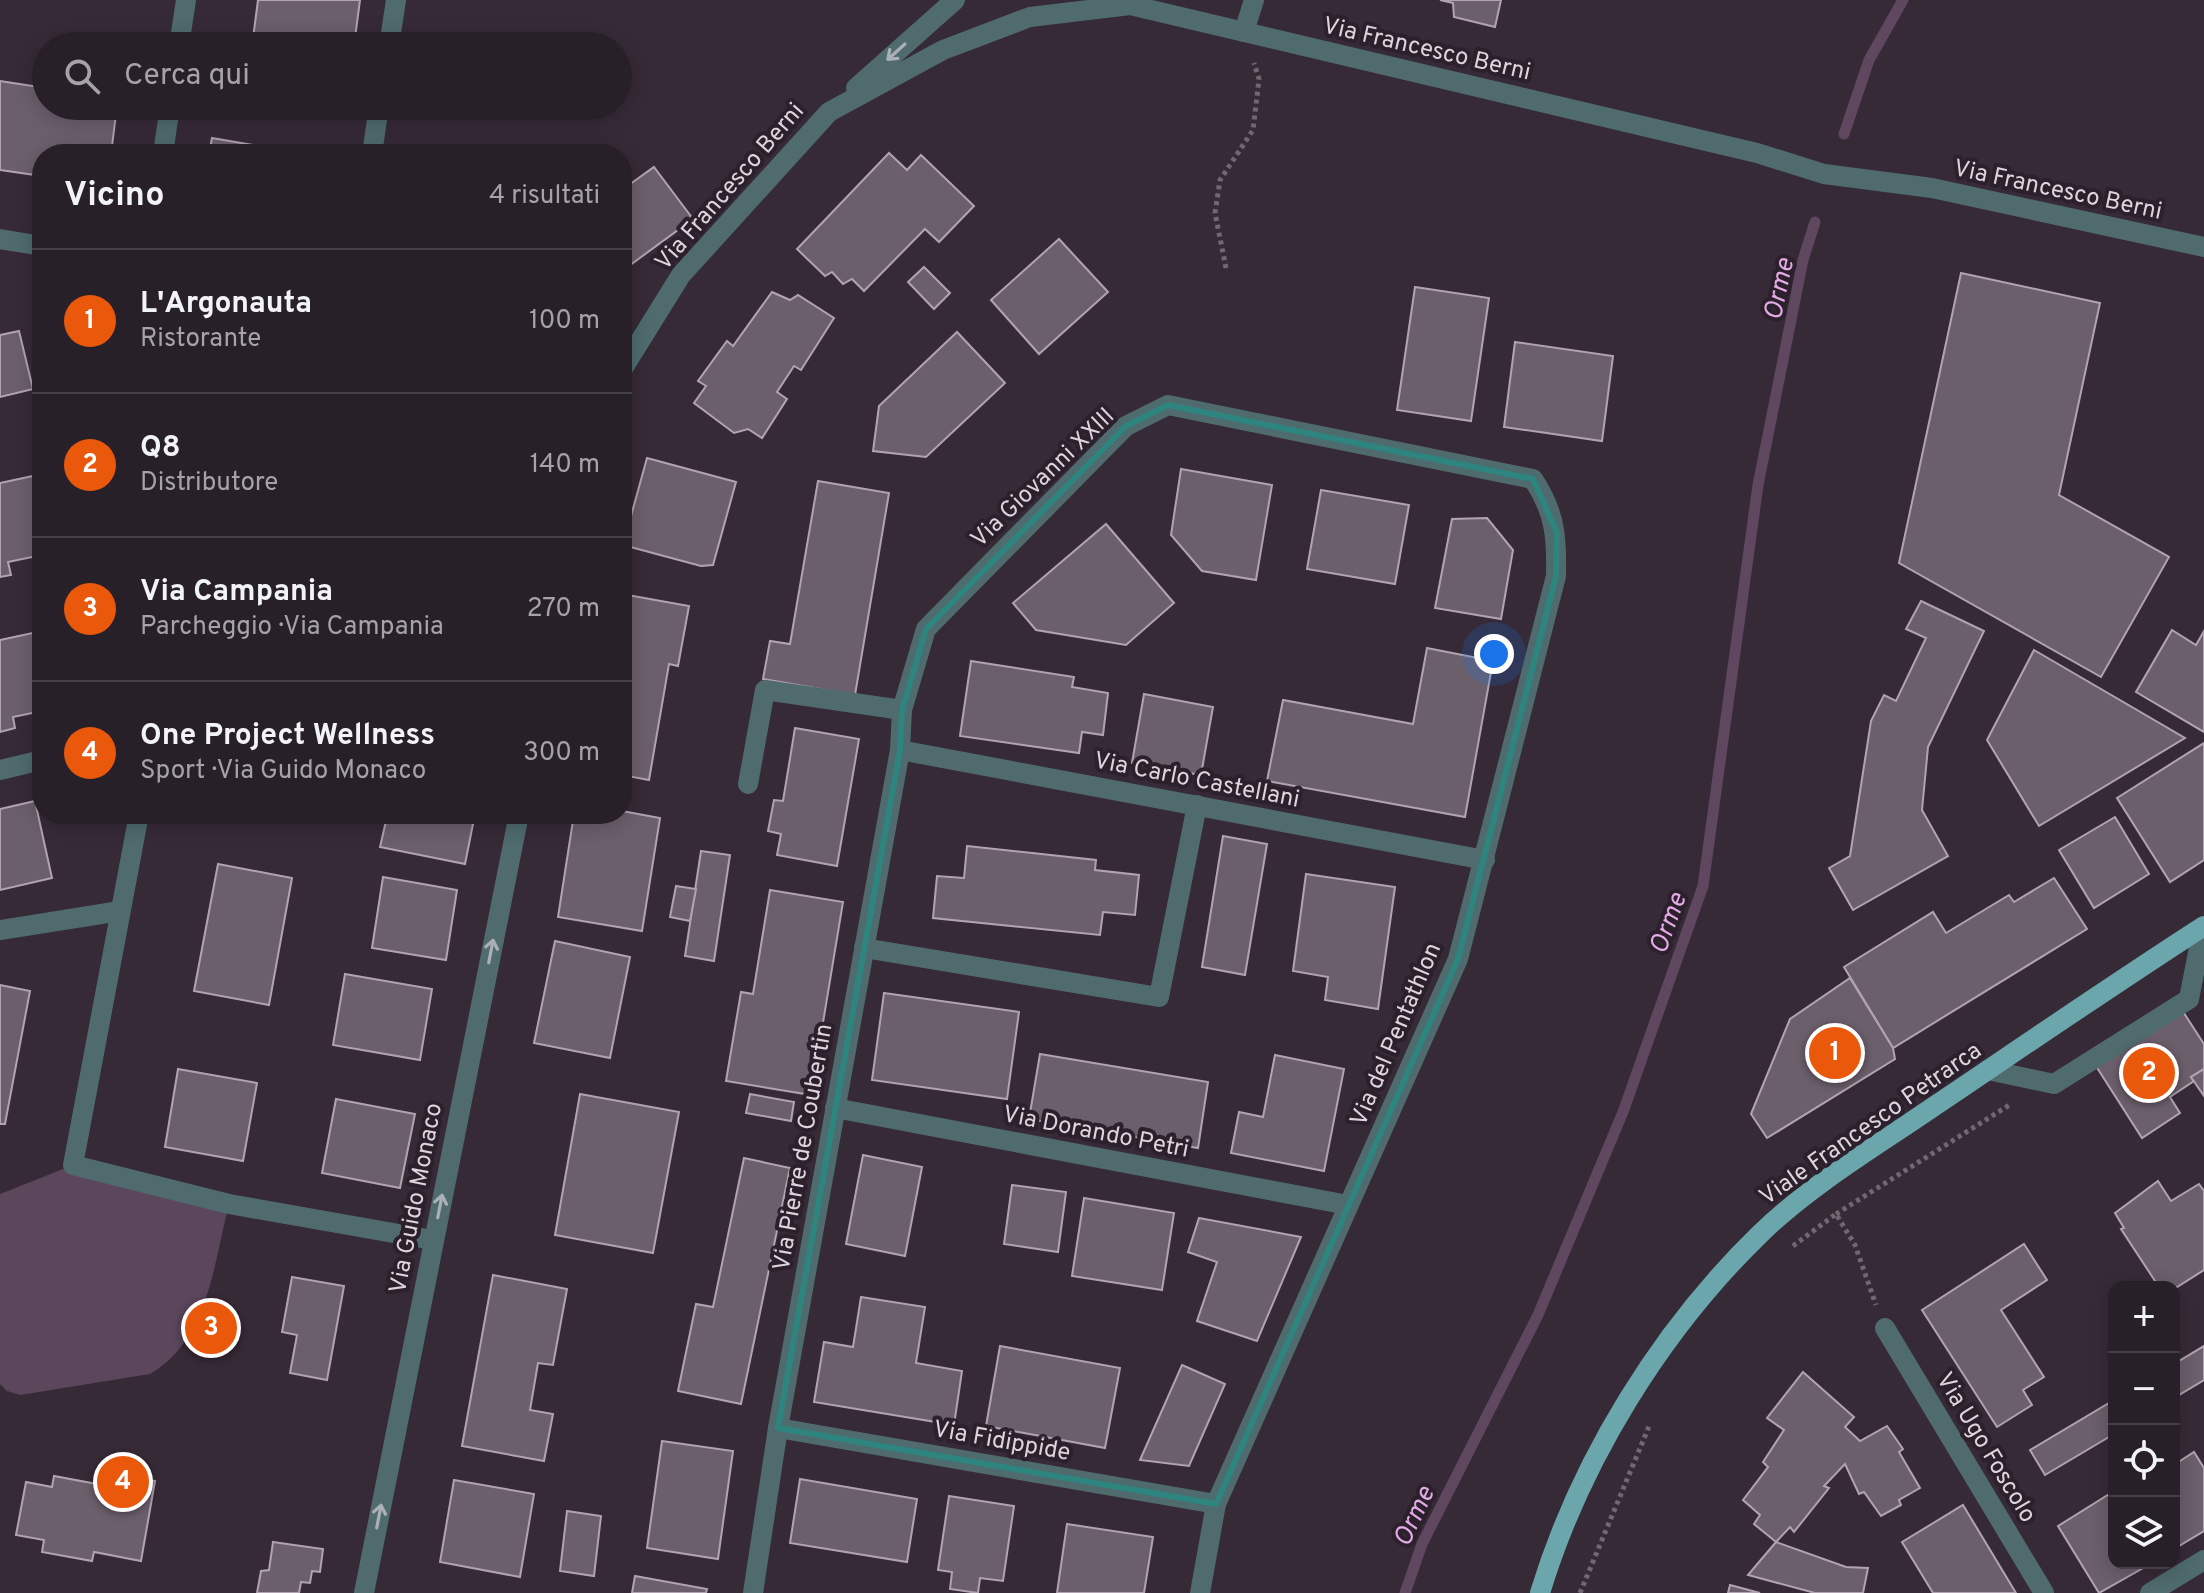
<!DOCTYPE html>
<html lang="it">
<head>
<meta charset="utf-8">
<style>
	:root { --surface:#282028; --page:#342d34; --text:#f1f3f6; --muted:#a5a3a8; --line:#443e45; --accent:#ea580c }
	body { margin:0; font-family:Overpass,sans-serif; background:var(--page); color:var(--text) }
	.controls { position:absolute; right:24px; bottom:24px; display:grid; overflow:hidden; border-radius:16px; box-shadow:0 4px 20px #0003 }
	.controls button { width:72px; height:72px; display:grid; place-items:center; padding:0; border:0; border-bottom:2px solid var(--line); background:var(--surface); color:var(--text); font:40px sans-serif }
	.you { position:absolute; left:1494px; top:654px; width:28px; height:28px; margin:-20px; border:6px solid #fff; border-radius:50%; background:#1a73e8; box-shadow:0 0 0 12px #1a73e833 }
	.badge { display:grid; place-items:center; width:52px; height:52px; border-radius:50%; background:var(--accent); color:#fff; font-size:26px; font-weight:700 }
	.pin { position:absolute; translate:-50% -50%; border:4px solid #fff; box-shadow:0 2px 8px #0006 }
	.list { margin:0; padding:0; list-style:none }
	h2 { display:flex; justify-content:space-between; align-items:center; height:104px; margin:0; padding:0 32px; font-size:34px }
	h2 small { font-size:26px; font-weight:400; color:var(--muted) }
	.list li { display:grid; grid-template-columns:52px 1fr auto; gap:24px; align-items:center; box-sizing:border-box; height:144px; padding:0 32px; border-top:2px solid var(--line) }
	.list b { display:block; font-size:30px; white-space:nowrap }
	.list p { margin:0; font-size:26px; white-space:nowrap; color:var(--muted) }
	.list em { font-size:26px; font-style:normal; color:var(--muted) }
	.icon { flex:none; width:44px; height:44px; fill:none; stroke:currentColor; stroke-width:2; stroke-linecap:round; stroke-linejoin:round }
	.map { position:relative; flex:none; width:2204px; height:1593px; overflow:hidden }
	.search { position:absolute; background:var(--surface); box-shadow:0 4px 20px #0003; left:32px; top:32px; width:600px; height:88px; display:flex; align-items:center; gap:20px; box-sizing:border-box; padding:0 28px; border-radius:44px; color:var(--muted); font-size:30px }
	.panel { position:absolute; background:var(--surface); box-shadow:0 4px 20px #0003; left:32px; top:144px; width:600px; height:680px; border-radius:32px }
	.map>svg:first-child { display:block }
	.green { fill:#5b465c }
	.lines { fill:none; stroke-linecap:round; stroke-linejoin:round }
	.stream { stroke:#5f4760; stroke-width:11 }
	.building { fill:#6c5f6c; stroke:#b2a3b2; stroke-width:2 }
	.path { stroke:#716771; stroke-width:5; stroke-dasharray:4 4; stroke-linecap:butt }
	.minor { stroke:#4f6b6e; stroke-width:20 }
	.major { stroke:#6aa6ac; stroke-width:20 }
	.oneway { stroke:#abb0b6 }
	.marked { fill:none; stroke:#2e847e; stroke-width:6; stroke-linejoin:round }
	.labels { text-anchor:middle; stroke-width:8; stroke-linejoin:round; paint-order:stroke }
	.street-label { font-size:24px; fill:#dcd5dc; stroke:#2b202c }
	.water-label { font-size:26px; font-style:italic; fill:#e3aae5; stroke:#2b202c }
</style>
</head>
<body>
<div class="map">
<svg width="2204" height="1593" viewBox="0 0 2204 1593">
	<rect width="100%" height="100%" fill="#362a36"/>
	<!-- green -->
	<path class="green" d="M73 1165 229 1204C214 1263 208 1341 150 1374L20 1395 7 1391 0 1384V1194Z"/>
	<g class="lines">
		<!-- stream -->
		<g class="stream">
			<path d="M1844 134 1869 60 1903 0"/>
			<path d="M1405 1593 1422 1544 1538 1315 1623 1112 1703 886 1758 485 1803 260 1815 222"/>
		</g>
	</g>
	<!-- building -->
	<g class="building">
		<path d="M258 0H360L354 46H252Z"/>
		<path d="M1440 0H1501L1495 27 1454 17 1453 3Z"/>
		<path d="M0 81 46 88V106H117L111 154H42V176L0 170Z"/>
		<path d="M212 138 305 154H209Z"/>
		<path d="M889 153 907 170 921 155 974 206 939 242 925 229 864 291 852 279 843 284 832 272 825 276 797 249Z"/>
		<path d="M654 167 693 219 622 271V190Z"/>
		<path d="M1059 239 1108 292 1039 354 991 300Z"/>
		<path d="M924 267 950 293 934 309 908 282Z"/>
		<path d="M1961 273 2100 303 2059 495 2169 557 2101 677 1899 563Z"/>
		<path d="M1415 287 1489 298 1471 421 1397 410Z"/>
		<path d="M772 292 790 300 798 295 834 318 801 370 794 366 777 392 787 399 762 438 748 429 734 433 694 403 706 386 698 381 727 341 733 346Z"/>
		<path d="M19 331 33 389 0 397V335Z"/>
		<path d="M957 332 1005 383 926 457 873 451 879 406Z"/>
		<path d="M1515 342 1613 356 1602 441 1504 427Z"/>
		<path d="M647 458 736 482 713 565 701 566 623 545Z"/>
		<path d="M1181 469 1272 485 1256 580 1202 571 1171 535Z"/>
		<path d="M42 474V555L8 562 11 575 0 577V483Z"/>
		<path d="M818 481 889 493 855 695 763 679 770 641 790 644Z"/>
		<path d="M1321 490 1409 505 1395 584 1307 569Z"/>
		<path d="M1487 518 1513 550 1501 619 1435 608 1452 519Z"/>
		<path d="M1106 524 1174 603 1126 645 1036 630 1013 603Z"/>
		<path d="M622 594 689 606 678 666 669 664 649 780 622 775Z"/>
		<path d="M1921 601 1984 631 1928 747 1922 810 1948 856 1853 910 1829 868 1850 856 1871 721 1884 695 1896 701 1926 638 1906 629Z"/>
		<path d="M2172 630 2196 645 2204 631V732L2136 692Z"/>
		<path d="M42 631V711L13 717 15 728 0 732V640Z"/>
		<path d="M1427 648 1493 661 1465 817 1267 781 1283 700 1413 724Z"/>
		<path d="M2034 650 2185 738 2039 826 1987 740Z"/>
		<path d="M971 661 1074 677 1072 687 1108 693 1103 735 1082 732 1079 753 960 736Z"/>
		<path d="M1144 694 1213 707 1201 775 1132 763Z"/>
		<path d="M795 728 859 739 837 866 777 855 781 834 768 831 774 800 783 801Z"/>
		<path d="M2204 743V860L2170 882 2117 798Z"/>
		<path d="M35 801 52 878 0 890V809Z"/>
		<path d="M622 811 660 818 642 931 558 917 574 814Z"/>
		<path d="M369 814H475L465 864 380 847 386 821 368 818Z"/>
		<path d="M2115 817 2149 874 2094 908 2059 850Z"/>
		<path d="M1223 836 1267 844 1245 975 1202 967Z"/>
		<path d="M967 846 1096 860 1095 870 1139 875 1135 915 1103 912 1100 935 933 918 937 876 964 878Z"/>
		<path d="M701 851 730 855 714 961 685 956Z"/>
		<path d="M218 864 292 878 269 1005 194 991Z"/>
		<path d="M1306 874 1395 887 1378 1009 1325 1000 1328 977 1293 971Z"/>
		<path d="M383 877 457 890 446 960 372 948Z"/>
		<path d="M2054 878 2087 929 1893 1048 1844 967 1933 912 1946 933 2009 895 2014 902Z"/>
		<path d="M676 886 696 889 690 921 670 917Z"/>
		<path d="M770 890 843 902 811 1095 726 1081 741 992 753 994Z"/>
		<path d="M555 941 630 957 610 1058 534 1043Z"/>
		<path d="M345 974 432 989 420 1060 333 1045Z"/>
		<path d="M1850 978 1893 1048 1895 1059 1767 1138 1751 1114 1790 1019Z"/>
		<path d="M0 985 30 991 5 1124H0Z"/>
		<path d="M884 993 1019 1012 1007 1099 872 1080Z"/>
		<path d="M2180 1007 2204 1044V1069L2191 1077 2194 1081 2170 1097 2180 1113 2142 1138 2094 1063Z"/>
		<path d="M1040 1054 1208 1082 1198 1148 1029 1119Z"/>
		<path d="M1275 1055 1344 1069 1324 1171 1231 1153 1239 1112 1263 1117Z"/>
		<path d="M178 1069 257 1083 243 1161 165 1147Z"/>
		<path d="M2204 1069V1096L2191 1077Z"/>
		<path d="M580 1094 679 1112 653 1253 555 1235Z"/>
		<path d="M750 1094 794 1102 791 1121 746 1113Z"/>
		<path d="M336 1099 415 1114 400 1188 322 1173Z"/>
		<path d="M863 1155 922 1167 905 1256 846 1244Z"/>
		<path d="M744 1158 790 1168 741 1404 678 1391 696 1304 713 1307Z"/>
		<path d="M2158 1181 2171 1201 2199 1184 2204 1191V1270L2174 1289 2159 1287 2121 1229 2124 1228 2115 1213Z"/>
		<path d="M1012 1185 1066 1192 1058 1252 1004 1244Z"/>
		<path d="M1084 1198 1174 1213 1162 1290 1072 1276Z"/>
		<path d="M1199 1218 1301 1237 1257 1341 1197 1321 1217 1262 1188 1252Z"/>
		<path d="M2024 1244 2047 1280 2001 1310 2044 1377 2023 1390 2032 1405 1997 1427 1922 1310Z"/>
		<path d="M493 1275 567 1289 553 1365 538 1363 530 1410 553 1414 544 1461 462 1446Z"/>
		<path d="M292 1277 344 1286 327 1380 290 1373 297 1335 282 1332Z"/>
		<path d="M861 1297 925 1307 916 1363 962 1371 954 1425 814 1402 824 1342 853 1347Z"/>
		<path d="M1000 1346 1120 1368 1105 1448 986 1426Z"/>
		<path d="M2204 1346V1380L2174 1398V1364Z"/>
		<path d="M1182 1365 1225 1384 1189 1466 1140 1460Z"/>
		<path d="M1803 1372 1854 1417 1845 1427 1860 1441 1887 1426 1903 1449 1899 1452 1920 1488 1899 1500 1901 1505 1881 1516 1864 1492 1859 1494 1845 1464 1824 1486 1829 1488 1794 1532 1790 1527 1776 1542 1754 1524 1760 1515 1743 1500 1768 1467 1763 1462 1784 1430 1767 1418Z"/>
		<path d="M2114 1400V1434L2045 1475 2030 1450Z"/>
		<path d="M662 1441 733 1451 718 1559 647 1548Z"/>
		<path d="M2194 1452 2204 1468V1531L2174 1549V1465Z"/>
		<path d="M99 1470 155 1481 141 1561 94 1552 92 1561 42 1552 44 1540 16 1535 26 1482 52 1487 54 1476 97 1484Z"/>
		<path d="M800 1479 917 1499 907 1562 790 1543Z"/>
		<path d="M454 1480 534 1494 520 1577 440 1562Z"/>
		<path d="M2114 1491V1563H2152L2099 1593 2058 1526Z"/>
		<path d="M949 1496 1014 1506 1003 1581 980 1578 978 1593 950 1589 952 1572 938 1570Z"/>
		<path d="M1963 1505 2016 1593H1933L1902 1542Z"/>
		<path d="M567 1511 601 1516 594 1576 560 1571Z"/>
		<path d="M1067 1524 1153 1537 1144 1593H1057Z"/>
		<path d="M273 1542 323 1549 320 1572 312 1571 310 1583 301 1582 299 1593H257L261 1571 269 1570Z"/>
		<path d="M1776 1542 1846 1567 1868 1568 1863 1593H1815L1748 1575Z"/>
		<path d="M635 1576 707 1589 706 1593H632Z"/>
		<path d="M1730 1585 1760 1593H1728Z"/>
	</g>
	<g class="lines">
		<!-- path -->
		<g class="path">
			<path d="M1226 268 1215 213 1220 180 1253 130 1259 79 1254 63"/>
			<path d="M1836 1214 2011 1104"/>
			<path d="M1793 1246 1836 1214 1855 1245 1876 1305"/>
			<path d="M1580 1593 1650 1424"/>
		</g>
		<!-- minor -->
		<g class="minor">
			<path d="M1244 32 1254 0"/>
			<path d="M179 46 186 0"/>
			<path d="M389 46 396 0"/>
			<path d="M856 88 955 0"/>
			<path d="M163 154 170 106"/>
			<path d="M372 154 379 106"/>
			<path d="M0 239 42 246"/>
			<path d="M622 370 681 275 829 112 943 50 1030 17 1130 5 1757 153 1824 174 1932 188 2204 247"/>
			<path d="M900 750 1485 860"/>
			<path d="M0 770 42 760"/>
			<path d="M748 784 765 690 902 710"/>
			<path d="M139 814 73 1165 229 1204 433 1240"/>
			<path d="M0 930 120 911"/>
			<path d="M864 948 1159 997 1197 805"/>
			<path d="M1988 1070 2054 1084 2189 999 2203 927"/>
			<path d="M835 1108 1348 1205"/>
			<path d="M1885 1328 2044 1593"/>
			<path d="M778 1428 1216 1504"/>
			<path d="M364 1593 519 814"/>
			<path d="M753 1593 778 1428 900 750 902 710 926 629 1126 426 1168 405 1533 479C1555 512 1557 537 1556 576L1458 959 1216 1504 1200 1593"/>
			<path d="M2150 1593 2204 1560"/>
		</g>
		<!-- major -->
		<path class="major" d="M1540 1593C1580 1461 1661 1330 1760 1234 1810 1185 1878 1145 1936 1105 2025 1045 2114 984 2204 926"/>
	</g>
	<!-- one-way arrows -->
	<defs><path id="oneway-shaft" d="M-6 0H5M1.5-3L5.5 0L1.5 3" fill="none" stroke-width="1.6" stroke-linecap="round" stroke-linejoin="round" transform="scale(2)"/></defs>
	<g class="oneway">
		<use href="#oneway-shaft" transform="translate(896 52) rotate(138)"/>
		<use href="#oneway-shaft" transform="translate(491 951) rotate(-79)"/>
		<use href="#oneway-shaft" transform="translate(440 1206) rotate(-79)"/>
		<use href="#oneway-shaft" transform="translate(379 1516) rotate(-79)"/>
	</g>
	<!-- marked area -->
	<path class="marked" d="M1168 405 1533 479 1557 533 1556 576 1458 959 1216 1504 778 1428 900 750 902 710 926 629 1126 426Z"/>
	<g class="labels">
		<!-- street labels -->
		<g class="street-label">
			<text transform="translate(1427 48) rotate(13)" y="8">Via Francesco Berni</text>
			<text transform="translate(729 186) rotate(-49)" y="8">Via Francesco Berni</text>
			<text transform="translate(2058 189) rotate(12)" y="8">Via Francesco Berni</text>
			<text transform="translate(1042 477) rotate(-44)" y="8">Via Giovanni XXIII</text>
			<text transform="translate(1197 779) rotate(11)" y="8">Via Carlo Castellani</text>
			<text transform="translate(1395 1034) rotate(-67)" y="8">Via del Pentathlon</text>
			<text transform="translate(1870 1123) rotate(-35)" y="8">Viale Francesco Petrarca</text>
			<text transform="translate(1096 1131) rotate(11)" y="8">Via Dorando Petri</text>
			<text transform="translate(802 1147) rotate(-80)" y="8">Via Pierre de Coubertin</text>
			<text transform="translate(415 1198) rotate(-79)" y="8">Via Guido Monaco</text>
			<text transform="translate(1002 1440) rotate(10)" y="8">Via Fidippide</text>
			<text transform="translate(1987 1447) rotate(59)" y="8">Via Ugo Foscolo</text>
		</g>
		<!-- water labels -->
		<g class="water-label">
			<text transform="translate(1778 289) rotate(-78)" y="9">Orme</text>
			<text transform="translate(1667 923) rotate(-70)" y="9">Orme</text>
			<text transform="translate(1413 1516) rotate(-65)" y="9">Orme</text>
		</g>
	</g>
</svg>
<div class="controls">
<button>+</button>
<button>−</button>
<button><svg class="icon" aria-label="locate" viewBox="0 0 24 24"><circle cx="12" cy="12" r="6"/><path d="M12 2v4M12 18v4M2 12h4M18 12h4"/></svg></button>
<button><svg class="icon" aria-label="layers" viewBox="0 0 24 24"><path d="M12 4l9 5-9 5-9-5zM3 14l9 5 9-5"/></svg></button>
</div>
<div class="you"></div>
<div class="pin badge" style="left:1835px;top:1053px">1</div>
<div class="pin badge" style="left:2149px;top:1073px">2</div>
<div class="pin badge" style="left:211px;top:1328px">3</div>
<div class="pin badge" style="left:123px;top:1482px">4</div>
<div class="search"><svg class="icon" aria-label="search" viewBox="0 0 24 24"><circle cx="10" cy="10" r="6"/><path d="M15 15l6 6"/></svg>Cerca qui</div>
<section class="panel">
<h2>Vicino<small>4 risultati</small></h2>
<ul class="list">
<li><span class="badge">1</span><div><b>L'Argonauta</b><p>Ristorante</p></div><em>100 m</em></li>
<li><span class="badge">2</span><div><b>Q8</b><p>Distributore</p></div><em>140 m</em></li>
<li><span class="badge">3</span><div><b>Via Campania</b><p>Parcheggio · Via Campania</p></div><em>270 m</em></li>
<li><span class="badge">4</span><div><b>One Project Wellness</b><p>Sport · Via Guido Monaco</p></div><em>300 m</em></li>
</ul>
</section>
</div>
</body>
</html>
